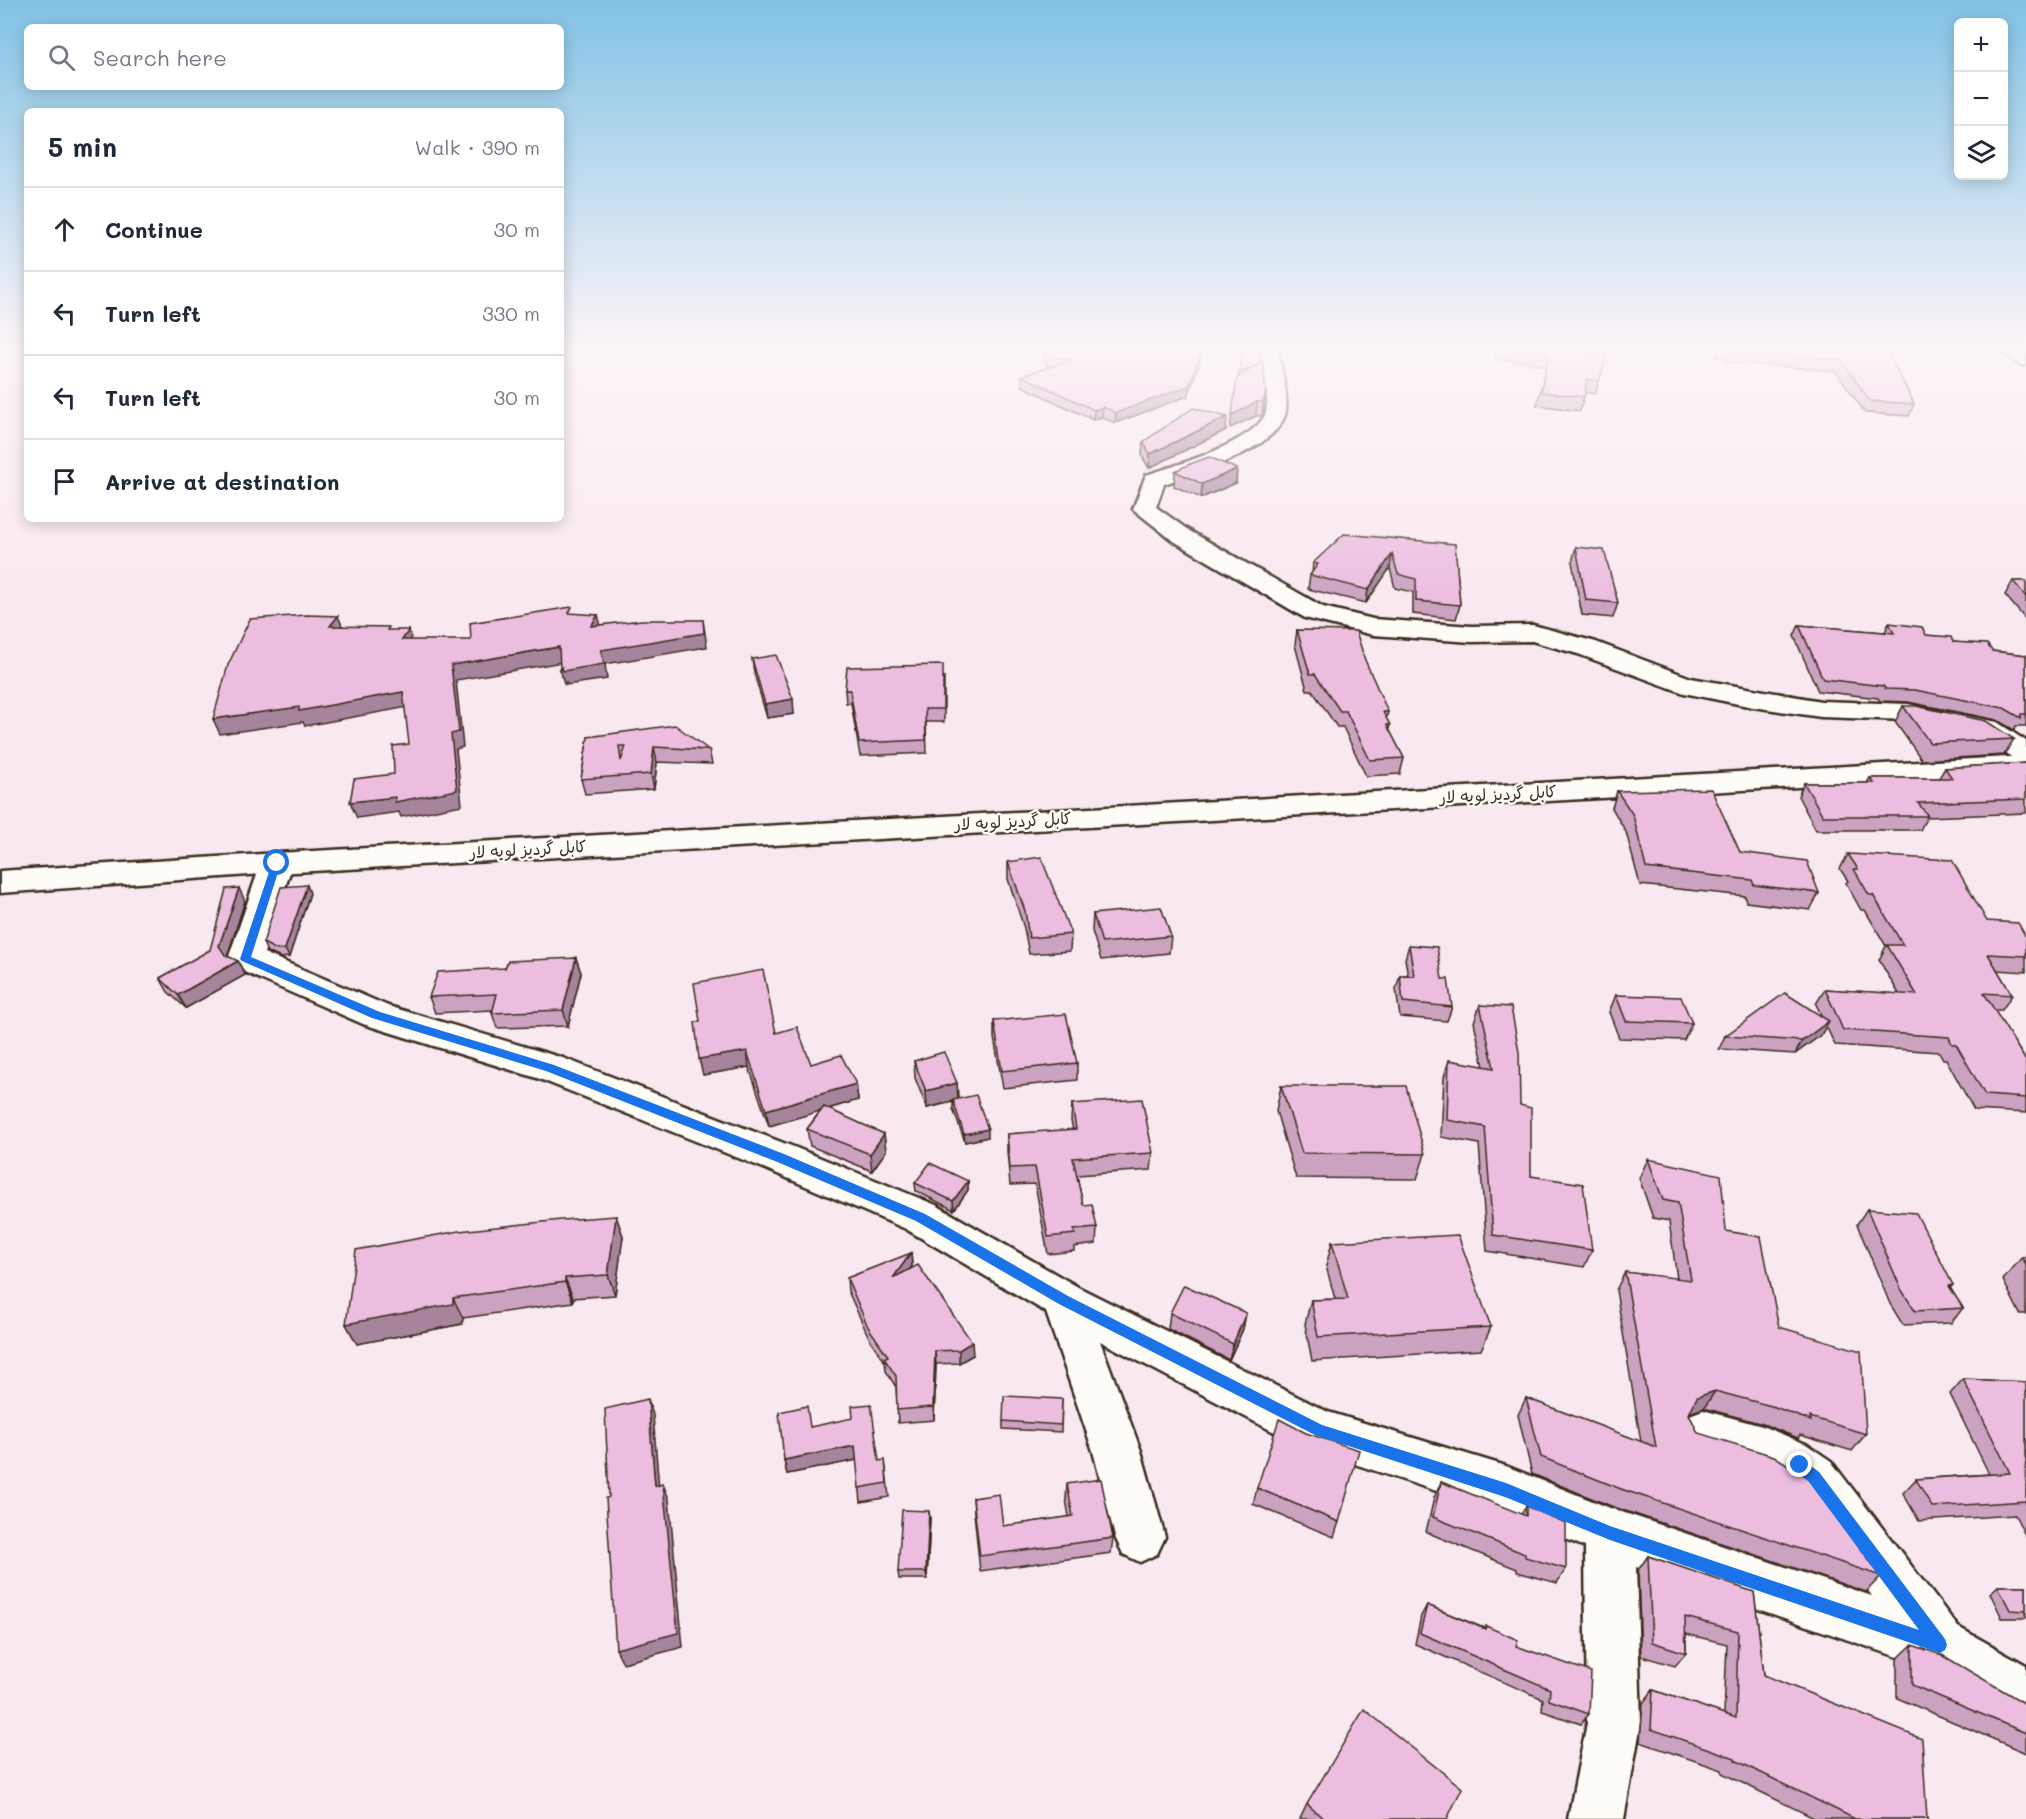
<!DOCTYPE html>
<html lang="en">
<head>
<meta charset="utf-8">
<style>
	:root { --surface:#fff; --page:#f6f6f7; --text:#1f2937; --muted:#747a83; --line:#e0e1e3 }
	body { margin:0; font-family:Mali,"Playpen Sans Arabic",sans-serif; background:var(--page); color:var(--text) }
	.controls { position:absolute; right:18px; top:18px; display:grid; overflow:hidden; border-radius:9px; box-shadow:0 3px 15px #0003 }
	.controls button { width:54px; height:54px; display:grid; place-items:center; padding:0; border:0; border-bottom:2px solid var(--line); background:var(--surface); color:var(--text); font:30px sans-serif }
	.stop { position:absolute; width:18px; height:18px; margin:-14px; border:4px solid #1a73e8; border-radius:50%; background:#fff }
	.stop.end { background:#1a73e8; border-color:#fff; box-shadow:0 2px 6px #0008 }
	.list { margin:0; padding:0; list-style:none }
	h2 { display:flex; justify-content:space-between; align-items:center; height:78px; margin:0; padding:0 24px; font-size:26px }
	h2 small { font-size:20px; font-weight:400; color:var(--muted) }
	.list li { display:grid; grid-template-columns:39px 1fr auto; gap:18px; align-items:center; box-sizing:border-box; height:84px; padding:0 24px; border-top:2px solid var(--line) }
	.list b { display:block; font-size:22px; white-space:nowrap }
	.list em { font-size:20px; font-style:normal; color:var(--muted) }
	.icon { flex:none; width:33px; height:33px; fill:none; stroke:currentColor; stroke-width:2; stroke-linecap:round; stroke-linejoin:round }
	.map { position:relative; flex:none; width:2026px; height:1819px; overflow:hidden }
	.search { position:absolute; background:var(--surface); box-shadow:0 3px 15px #0003; left:24px; top:24px; width:540px; height:66px; display:flex; align-items:center; gap:15px; box-sizing:border-box; padding:0 21px; border-radius:9px; color:var(--muted); font-size:22px }
	.panel { position:absolute; background:var(--surface); box-shadow:0 3px 15px #0003; left:24px; top:108px; width:540px; height:414px; border-radius:9px }
	.map>svg:first-child { display:block }
	.lines { fill:none; stroke-linecap:round; stroke-linejoin:round }
	.minor-casing { stroke:#3b2a1e; stroke-width:5 }
	.highway-casing { stroke:#3b2a1e; stroke-width:5 }
	.minor { fill:#fdfcf7; fill-rule:evenodd }
	.highway { fill:#fdfcf7; fill-rule:evenodd }
	.wall { fill:#cba3c0; stroke:#3b2a1e; stroke-width:1.5 }
	.shaded-wall { fill:#a5849c; stroke:#3b2a1e; stroke-width:1.5 }
	.building { fill:#ecbddf; stroke:#3b2a1e; stroke-width:1.5; fill-rule:evenodd }
	.route { fill:#1a73e8 }
	.labels { text-anchor:middle; stroke-width:5; stroke-linejoin:round; paint-order:stroke }
	.street-label { font-size:16px; fill:#3b2a1e; stroke:#fdfcf7 }
</style>
</head>
<body>
<div class="map">
<svg width="2026" height="1819" viewBox="0 0 2026 1819">
	<rect width="100%" height="100%" fill="#f8e9f0"/>
	<filter id="ink" filterUnits="userSpaceOnUse"><feTurbulence type="fractalNoise" baseFrequency=".0167" numOctaves="2"/><feDisplacementMap in="SourceGraphic" scale="12" xChannelSelector="R" yChannelSelector="G"/><feConvolveMatrix kernelMatrix="1 2 1 2 8 2 1 2 1" color-interpolation-filters="sRGB"/></filter>
	<g filter="url(#ink)">
		<g class="lines">
			<!-- minor casing -->
			<g class="minor-casing">
				<g id="minor">
					<path d="M1258 346H1276L1278 351C1281 369 1288 392 1286 410 1282 448 1194 474 1164 484L1156 507 1188 530 1323 607 1373 619 1472 626 1533 625 1596 642 1691 678 1821 701 1908 704 1987 720 1997 722 2026 741V763L2016 760 1978 735 1908 720 1821 717 1753 707 1684 693 1578 654 1532 641 1472 642 1373 635 1305 618 1172 540 1133 509 1146 475C1175 466 1252 443 1265 415 1271 402 1262 360 1258 346Z"/>
					<path d="M1994 346H2015L2026 352V366L2019 364Z"/>
					<path d="M277 853 288 856 293 863 264 953 388 1006 563 1058 794 1147 936 1205 1078 1287 1328 1412 1506 1466 1610 1508 1872 1596 1797 1493 1785 1484 1762 1471 1687 1448 1680 1432 1687 1416 1703 1410 1762 1426 1806 1444 1831 1461 1958 1627 2026 1665V1722L2007 1714 1927 1667 1636 1567 1641 1723 1624 1819H1568L1587 1723 1585 1547 1503 1513 1303 1447 1100 1341 1141 1451 1165 1537 1157 1554 1140 1562 1123 1554 1115 1537 1093 1451 1046 1312 906 1229 766 1169 537 1078 363 1024 233 967 228 959 261 863 266 856Z"/>
				</g>
			</g>
			<!-- highway casing -->
			<g class="highway-casing">
				<path id="highway" d="M2026 756V774L277 873 0 893V871L277 853Z"/>
			</g>
			<!-- minor -->
			<use href="#minor" class="minor"/>
			<!-- highway -->
			<use href="#highway" class="highway"/>
		</g>
		<!-- wall -->
		<g class="wall">
			<path d="M1040 346H1205L1188 396 1115 423 1102 417 1093 420 1022 386V376L1051 366H1047Z"/>
			<path d="M1498 346H1597L1592 354 1607 356 1595 394 1585 392 1580 411 1537 405 1546 366 1529 363 1522 360 1520 362 1495 359Z"/>
			<path d="M1718 346H1885L1914 404 1909 416 1865 413 1836 371 1727 362 1725 358 1716 357Z"/>
			<path d="M1266 392 1265 405 1262 416H1256L1230 428 1232 415Z"/>
			<path d="M1227 417 1226 430 1149 468 1142 456 1143 442Z"/>
			<path d="M1175 471 1236 483 1201 498 1174 486Z"/>
			<path d="M1455 544 1460 605 1456 619 1413 614V592L1395 588 1390 568 1366 603 1308 589 1310 575 1312 573 1313 563Z"/>
			<path d="M1576 547 1618 603 1613 618 1582 615 1572 562Z"/>
			<path d="M2013 581H2026V620L2005 595Z"/>
			<path d="M1889 623 1926 635 1992 651 2026 655V726H2016L2014 730 1997 720 1908 702 1880 701 1878 698 1818 691 1794 636 1799 625 1885 632Z"/>
			<path d="M1297 630 1388 712 1386 718 1390 725 1389 729 1404 758 1400 774 1366 776 1343 727H1337L1312 690H1307L1295 645Z"/>
			<path d="M752 659 794 714 767 718 754 673Z"/>
			<path d="M944 677V722H926L927 753 860 756 851 703H846L845 690Z"/>
			<path d="M1903 706 2014 739 2004 755 1922 760 1895 722Z"/>
			<path d="M588 737 709 750 712 764 657 762 654 789 585 794 581 779Z"/>
			<path d="M2026 763V813L1927 817 1920 830H1816L1798 796 1804 783H1867L1870 778H1939L1945 768Z"/>
			<path d="M1617 791 1740 852 1819 893 1810 910 1746 902 1745 896 1640 885 1626 832 1612 808Z"/>
			<path d="M1848 854 1987 921 2026 937V972L1997 970 2012 995 2002 1010H1994L2026 1061V1113L1974 1110 1946 1059H1943L1939 1052 1835 1045 1826 1026 1821 1035 1795 1054 1719 1049 1725 1036 1822 1017 1816 1004 1825 989 1899 994 1879 960 1886 946 1865 910H1861L1846 883 1848 881 1840 869Z"/>
			<path d="M1008 862 1071 934 1070 951 1029 954 1024 928 1008 879Z"/>
			<path d="M310 893 289 957 281 958 267 952 263 943Z"/>
			<path d="M245 901 227 956 238 961 245 975 186 1008 168 992 160 978 210 950Z"/>
			<path d="M1093 914 1171 936 1169 953 1101 960 1092 931Z"/>
			<path d="M1409 945 1452 1007 1447 1021 1400 1017 1396 989 1400 975H1408L1405 959Z"/>
			<path d="M576 958 581 973 568 1026 497 1028 492 1013V1010L435 1013 429 997 505 968Z"/>
			<path d="M1616 995 1692 1023 1684 1040 1619 1038 1609 1012Z"/>
			<path d="M1480 1005 1520 1105 1531 1176 1592 1250 1584 1267 1487 1251 1479 1144 1441 1137 1444 1077 1449 1060 1484 1067 1474 1022Z"/>
			<path d="M994 1021 1077 1063V1080L1003 1088 994 1038Z"/>
			<path d="M776 1033 811 1064 856 1084 858 1100 828 1109 884 1134 886 1151 872 1171 810 1146 807 1129 821 1110 769 1126 749 1067 703 1075Z"/>
			<path d="M914 1061 957 1083 958 1099 988 1137 965 1142 953 1109V1102L927 1108 915 1078Z"/>
			<path d="M1281 1086 1425 1154 1417 1179 1296 1178 1276 1111Z"/>
			<path d="M1072 1104 1153 1153 1151 1170 1077 1175 1083 1205 1097 1228 1096 1244 1074 1247V1251L1048 1254 1035 1184 1010 1185 1007 1151V1134L1073 1130 1071 1121Z"/>
			<path d="M1648 1159 1726 1231 1779 1327 1866 1434 1852 1451 1800 1435 1798 1438 1763 1424 1704 1408 1690 1413 1689 1414 1698 1433 1881 1576 1866 1592 1611 1506 1532 1474 1518 1415 1526 1398 1641 1442 1616 1290 1625 1272 1677 1279 1669 1221 1653 1218 1639 1178Z"/>
			<path d="M968 1181V1190L954 1210 916 1191 915 1183Z"/>
			<path d="M1867 1209 1953 1285 1950 1288 1963 1308 1951 1323 1903 1325 1890 1304 1857 1224Z"/>
			<path d="M616 1216 623 1236 615 1295 573 1298V1302L463 1318 462 1324 357 1344 346 1324Z"/>
			<path d="M1332 1242 1491 1327 1481 1350 1312 1361 1305 1324 1311 1300 1335 1299 1326 1266Z"/>
			<path d="M911 1253 912 1266 911 1269 973 1355 959 1363 936 1364 934 1420 898 1423 896 1387 886 1371 885 1362 870 1340 848 1291 847 1278Z"/>
			<path d="M2022 1257H2026V1314H2020L2003 1280Z"/>
			<path d="M1170 1313H1246L1243 1329 1229 1360 1168 1329Z"/>
			<path d="M1963 1379 2026 1382V1537L2015 1515 1919 1521 1903 1493 1916 1479 1989 1474 1950 1394Z"/>
			<path d="M1062 1399 1061 1432 1003 1429V1421Z"/>
			<path d="M810 1427 879 1461 885 1460 889 1497 861 1502 857 1460 787 1474 784 1460Z"/>
			<path d="M1441 1482 1521 1515 1526 1506 1566 1569 1557 1583 1517 1572V1569L1426 1532 1434 1498Z"/>
			<path d="M1067 1484 1113 1538 1111 1553 980 1571 974 1513 973 1498 1003 1526 1069 1517 1066 1499Z"/>
			<path d="M1257 1488 1339 1522 1334 1537 1253 1504Z"/>
			<path d="M930 1518 927 1579H899L898 1572Z"/>
			<path d="M1648 1556 1754 1592 1764 1675 1927 1819H1816L1722 1773V1770L1640 1742 1643 1703 1653 1690 1724 1714 1727 1644 1686 1634V1653L1675 1666 1641 1656 1638 1570Z"/>
			<path d="M1998 1586H2026V1618H2002L1990 1593Z"/>
			<path d="M1427 1605 1484 1628 1486 1626 1516 1646 1589 1714 1581 1724 1542 1711 1543 1699 1415 1644 1421 1616Z"/>
			<path d="M1912 1645 2026 1704V1753L1897 1698V1659Z"/>
			<path d="M1307 1804 1447 1819H1300Z"/>
		</g>
		<!-- shaded-wall -->
		<g class="shaded-wall">
			<path d="M1203 346H1205L1188 396 1115 423 1116 413Z"/>
			<path d="M1594 346H1597L1586 366 1590 354Z"/>
			<path d="M1262 364 1238 378 1239 372Z"/>
			<path d="M1266 392 1265 405 1262 416 1263 402Z"/>
			<path d="M1257 402 1256 416 1230 428 1232 415Z"/>
			<path d="M1103 407 1102 417 1093 420 1094 410Z"/>
			<path d="M1227 417 1226 430 1149 468 1150 454Z"/>
			<path d="M1237 469 1236 483 1201 498 1202 484Z"/>
			<path d="M1392 554 1390 568 1366 603 1368 590Z"/>
			<path d="M598 615 602 630 591 626Z"/>
			<path d="M338 616 344 630 330 626Z"/>
			<path d="M703 620 707 647 605 664 607 679 566 685V682L564 684 560 670 562 667 601 650Z"/>
			<path d="M409 630 413 645 402 640Z"/>
			<path d="M559 647 563 662 456 680 463 747 456 749 462 805 401 817 399 812 357 818 350 802 395 797 451 665Z"/>
			<path d="M403 692 408 707 305 726 303 722 220 734 213 719Z"/>
			<path d="M793 699 794 714 767 718 765 704Z"/>
			<path d="M654 747 657 762 654 789 651 774Z"/>
			<path d="M307 885 310 893 289 957 285 949Z"/>
			<path d="M239 888 245 901 226 960 219 946Z"/>
			<path d="M576 958 581 973 568 1026 563 1010Z"/>
			<path d="M238 961 245 975 186 1008 178 995Z"/>
			<path d="M1829 1021 1821 1035 1795 1054 1802 1041Z"/>
			<path d="M747 1051 749 1067 703 1075 699 1059Z"/>
			<path d="M957 1083 958 1100 927 1108 926 1091Z"/>
			<path d="M856 1084 858 1100 769 1126 766 1110Z"/>
			<path d="M988 1129V1137L965 1142 964 1134Z"/>
			<path d="M884 1134 886 1151 872 1171 870 1154Z"/>
			<path d="M968 1181V1190L954 1210 953 1201Z"/>
			<path d="M616 1216 623 1236 615 1295 608 1275Z"/>
			<path d="M911 1253 912 1266 894 1292 893 1278Z"/>
			<path d="M565 1278 573 1298V1302L565 1282Z"/>
			<path d="M453 1298 463 1318 462 1324 357 1344 346 1324Z"/>
			<path d="M1246 1313 1243 1329 1229 1360 1233 1344Z"/>
			<path d="M972 1342 973 1355 959 1363V1350Z"/>
			<path d="M935 1351 936 1364 934 1420 933 1407Z"/>
			<path d="M1715 1391 1704 1408 1686 1414 1697 1397Z"/>
			<path d="M648 1399 653 1415 660 1501 655 1486Z"/>
			<path d="M855 1446 857 1460 787 1474 784 1460Z"/>
			<path d="M663 1484 669 1499 683 1647 623 1663 616 1649Z"/>
			<path d="M929 1511 930 1518 927 1579 926 1572Z"/>
		</g>
		<!-- building -->
		<g class="building">
			<path d="M1044 346H1203L1189 386 1116 413 1103 407 1094 410 1022 376 1072 360 1047 356Z"/>
			<path d="M1243 346H1258L1262 362 1256 366 1239 372Z"/>
			<path d="M1498 346H1594L1590 354 1607 356 1599 381 1587 379 1584 397 1541 392 1549 353 1532 351 1525 347 1523 350 1498 347Z"/>
			<path d="M1720 346H1885L1914 404 1870 401 1841 360 1731 351 1729 347Z"/>
			<path d="M1263 361 1266 392 1263 402H1257L1232 415 1237 378Z"/>
			<path d="M1193 408 1227 417 1150 454 1143 442Z"/>
			<path d="M1209 457 1237 469 1202 484 1175 471 1190 464Z"/>
			<path d="M1344 534 1455 544 1460 605 1416 601V579L1398 574 1392 554 1368 590 1310 575 1318 564 1313 563Z"/>
			<path d="M1576 547 1604 550 1618 603 1586 600Z"/>
			<path d="M2013 581H2026V597Z"/>
			<path d="M572 607 569 613 598 615 591 626 642 620H703L704 633 601 650 604 664 563 671 562 667 560 670 559 647 451 665 459 732 451 734 457 790 395 802V797L350 802 354 779 394 774 393 746 409 744 403 692 299 711V707L213 719 228 665 250 619 307 615 338 616 330 626 389 627 387 630H409L402 640H471L470 623Z"/>
			<path d="M1889 623 1922 627 1926 635 1951 637 1953 642 1987 644 1992 651 2026 655V714H2021V718L2004 708 1915 690 1886 689 1883 686 1823 679 1799 625 1894 633Z"/>
			<path d="M1297 630 1356 631 1365 660 1388 712H1383L1390 725H1387L1404 758 1370 760 1346 711H1340L1315 674H1310Z"/>
			<path d="M776 655 793 699 765 704 752 659Z"/>
			<path d="M943 665V709H925L926 740 859 743 850 690H845L847 667Z"/>
			<path d="M1903 706H1916L1986 721 2014 739 1930 743Z"/>
			<path d="M675 725 709 750 654 747 651 774 581 779 588 737ZM619 746H626L621 761Z"/>
			<path d="M2026 763V799L1918 803 1928 816H1823L1804 783H1874L1870 778H1952L1945 768Z"/>
			<path d="M1711 789 1740 852 1807 861 1819 893 1754 885 1752 880 1646 868 1633 815 1617 791Z"/>
			<path d="M1848 854 1952 860 1987 921 2018 923 2026 937V956L1988 954 2012 995 1984 993 2026 1061V1098L1985 1095 1956 1044H1952L1949 1037 1843 1030 1825 989 1917 995 1887 945H1903L1873 895H1869L1854 869H1858Z"/>
			<path d="M1041 857 1071 934 1029 938 1025 911 1008 862Z"/>
			<path d="M307 885 285 949 277 950 263 943 281 887Z"/>
			<path d="M239 888 219 946 225 955 238 961 178 995 160 978 210 950 226 889Z"/>
			<path d="M1161 907 1171 936 1102 943 1093 914Z"/>
			<path d="M1409 945 1437 947 1442 979H1448L1452 1007 1403 1002 1400 975 1414 976Z"/>
			<path d="M576 958 563 1010 492 1013 497 994 429 997 438 972 505 968 508 961Z"/>
			<path d="M763 970 776 1033 797 1027 811 1064 841 1055 856 1084 766 1110 747 1051 699 1059 695 1022 700 1021 694 983Z"/>
			<path d="M1785 993 1829 1021 1802 1041 1725 1036Z"/>
			<path d="M1616 995 1681 997 1692 1023 1626 1021Z"/>
			<path d="M1480 1005 1511 1007 1519 1052 1520 1105 1531 1108V1176L1583 1184 1592 1250 1493 1235 1485 1127 1447 1120 1449 1060 1494 1068Z"/>
			<path d="M1066 1014 1077 1063 1002 1071 994 1021Z"/>
			<path d="M944 1052 957 1083 926 1091 914 1061Z"/>
			<path d="M1281 1086H1406L1425 1154 1302 1153Z"/>
			<path d="M976 1095 988 1129 964 1134 953 1100Z"/>
			<path d="M1142 1099 1153 1153 1073 1158 1083 1205 1092 1204 1097 1228 1074 1230 1075 1234 1048 1237 1035 1167 1010 1168 1007 1134 1076 1129 1072 1104Z"/>
			<path d="M824 1107 884 1134 870 1154 807 1129Z"/>
			<path d="M1648 1159 1721 1175 1726 1231 1761 1237 1779 1327 1861 1351 1866 1434 1810 1417 1811 1421 1775 1407 1715 1391 1697 1397 1689 1414 1698 1433 1774 1456 1809 1478 1881 1576 1621 1489 1541 1457 1526 1398 1656 1447 1625 1272 1691 1280 1678 1203 1663 1200Z"/>
			<path d="M930 1163 968 1181 953 1201 915 1183Z"/>
			<path d="M1867 1209 1916 1213 1953 1285 1949 1286 1963 1308 1915 1311 1901 1289Z"/>
			<path d="M616 1216 608 1275 565 1278V1282L453 1298V1304L346 1324 356 1250 459 1231 561 1220Z"/>
			<path d="M1458 1235 1491 1327 1318 1337 1311 1300 1348 1299 1332 1242Z"/>
			<path d="M911 1253 893 1278 918 1265 972 1342 959 1350 935 1351 933 1407 897 1410 896 1376 884 1358 888 1356 868 1327 847 1278Z"/>
			<path d="M2022 1257H2026V1265Z"/>
			<path d="M1184 1285 1246 1313 1233 1344 1170 1313Z"/>
			<path d="M1963 1379 2026 1382V1501L1932 1507 1916 1479 2010 1473Z"/>
			<path d="M1004 1396 1062 1399 1061 1425 1003 1421Z"/>
			<path d="M648 1399 655 1486 663 1484 678 1633 616 1649 606 1498 609 1497 605 1409Z"/>
			<path d="M871 1404 879 1461 885 1460 887 1483 859 1488 855 1446 784 1460 779 1412 807 1406 810 1427 853 1418 852 1406Z"/>
			<path d="M1279 1419 1306 1433 1359 1450 1339 1522 1257 1488Z"/>
			<path d="M1101 1479 1113 1538 980 1556 973 1498 999 1494 1003 1526 1073 1516 1067 1484Z"/>
			<path d="M1441 1482 1526 1516V1506L1566 1523V1569L1525 1557V1554L1433 1517Z"/>
			<path d="M902 1510 929 1511 926 1572H898Z"/>
			<path d="M1648 1556 1754 1592 1764 1675 1922 1739 1927 1819H1855L1735 1760V1758L1651 1729 1653 1690 1736 1718 1738 1631 1685 1617 1686 1653 1652 1642Z"/>
			<path d="M1998 1586H2026V1611L2010 1610Z"/>
			<path d="M1427 1605 1485 1629 1486 1626 1518 1640 1516 1646 1591 1672 1589 1714 1549 1700 1550 1689 1420 1633Z"/>
			<path d="M1912 1645 1942 1655 2026 1704V1733L1912 1685Z"/>
			<path d="M1364 1709 1462 1788 1447 1819H1324L1307 1804Z"/>
		</g>
	</g>
	<!-- sky -->
	<linearGradient id="sky" x2="0" y2="1"><stop stop-color="#81c2e5"/><stop offset="0.58" stop-color="#fcf5f8"/><stop offset="1" stop-color="#fcf5f8" stop-opacity="0"/></linearGradient>
	<rect width="2026" height="600" fill="url(#sky)"/>
	<!-- route -->
	<path class="route" d="M277 860 281 863 251 957 380 1012 554 1065 784 1154 925 1214 1068 1296 1322 1425 1506 1483 1610 1526 1919 1630 1809 1482 1793 1465 1795 1460 1800 1458 1819 1472 1945 1639 1947 1645 1945 1650 1940 1653 1610 1540 1505 1497 1315 1435 1059 1304 916 1221 775 1161 546 1071 372 1018 242 961 240 959 272 863Z"/>
	<g class="labels">
		<!-- street labels -->
		<g class="street-label">
			<text transform="translate(1498 794) rotate(-3)" y="6">کابل گردیز لویه لار</text>
			<text transform="translate(1013 821) rotate(-3)" y="6">کابل گردیز لویه لار</text>
			<text transform="translate(528 849) rotate(-3)" y="6">کابل گردیز لویه لار</text>
		</g>
	</g>
</svg>
<div class="controls">
<button>+</button>
<button>−</button>
<button><svg class="icon" aria-label="layers" viewBox="0 0 24 24"><path d="M12 4l9 5-9 5-9-5zM3 14l9 5 9-5"/></svg></button>
</div>
<div class="stop" style="left:277px;top:863px"></div>
<div class="stop end" style="left:1800px;top:1465px"></div>
<div class="search"><svg class="icon" aria-label="search" viewBox="0 0 24 24"><circle cx="10" cy="10" r="6"/><path d="M15 15l6 6"/></svg>Search here</div>
<section class="panel">
<h2>5 min<small>Walk · 390 m</small></h2>
<ul class="list">
<li><svg class="icon" aria-label="ahead" viewBox="0 0 24 24"><path d="M12 20V5M6 11l6-6 6 6"/></svg><div><b>Continue</b></div><em>30 m</em></li>
<li><svg class="icon" aria-label="left" viewBox="0 0 24 24"><path d="M17 20v-9H6M10 6l-5 5 5 5"/></svg><div><b>Turn left</b></div><em>330 m</em></li>
<li><svg class="icon" aria-label="left" viewBox="0 0 24 24"><path d="M17 20v-9H6M10 6l-5 5 5 5"/></svg><div><b>Turn left</b></div><em>30 m</em></li>
<li><svg class="icon" aria-label="arrive" viewBox="0 0 24 24"><path d="M6 21V4h12l-3 4 3 4H6"/></svg><div><b>Arrive at destination</b></div></li>
</ul>
</section>
</div>
</body>
</html>
